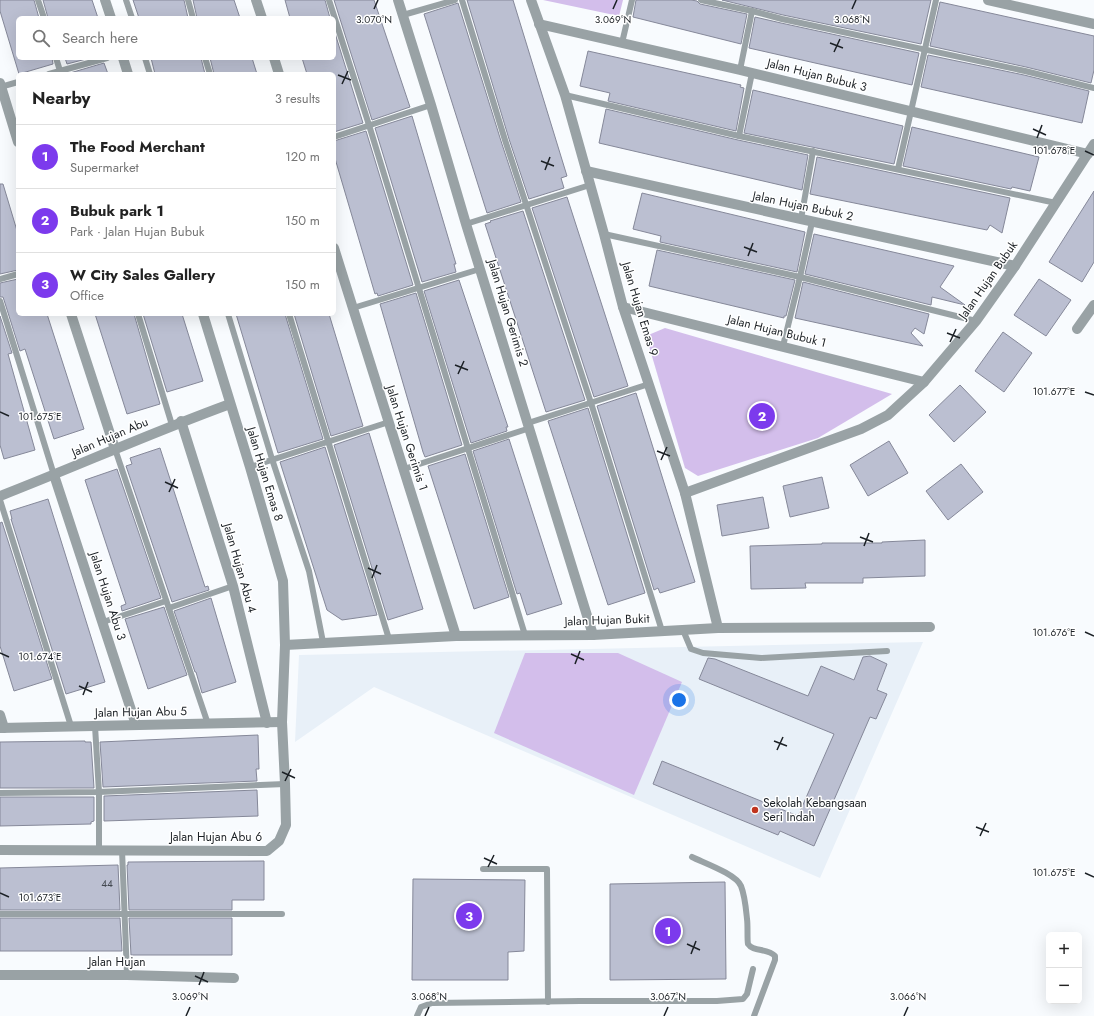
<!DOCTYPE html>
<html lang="en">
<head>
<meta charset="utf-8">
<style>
	:root { --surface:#fff; --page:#f6f6f6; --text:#222; --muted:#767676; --line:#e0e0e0; --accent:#7c3aed }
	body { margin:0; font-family:Jost,sans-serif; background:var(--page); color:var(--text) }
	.controls { position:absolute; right:12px; bottom:12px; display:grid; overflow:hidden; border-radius:6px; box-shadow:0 4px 16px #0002 }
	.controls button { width:36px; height:36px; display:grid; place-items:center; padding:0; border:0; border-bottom:1px solid var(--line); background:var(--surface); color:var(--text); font:20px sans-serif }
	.you { position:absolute; left:679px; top:700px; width:14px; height:14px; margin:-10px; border:3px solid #fff; border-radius:50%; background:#1a73e8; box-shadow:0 0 0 6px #1a73e833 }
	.badge { display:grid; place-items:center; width:26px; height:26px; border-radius:50%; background:var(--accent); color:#fff; font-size:13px; font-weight:700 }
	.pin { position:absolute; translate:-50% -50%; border:2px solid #fff; box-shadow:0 1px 4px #0006 }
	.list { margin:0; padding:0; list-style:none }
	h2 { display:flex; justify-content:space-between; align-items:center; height:52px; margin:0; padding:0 16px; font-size:17px }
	h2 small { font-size:13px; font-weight:400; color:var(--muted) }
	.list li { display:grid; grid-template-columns:26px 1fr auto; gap:12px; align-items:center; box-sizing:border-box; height:64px; padding:0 16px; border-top:1px solid var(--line) }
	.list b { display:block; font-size:15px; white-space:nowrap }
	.list p { margin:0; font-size:13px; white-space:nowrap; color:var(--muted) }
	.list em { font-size:13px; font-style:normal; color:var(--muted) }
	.icon { flex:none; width:22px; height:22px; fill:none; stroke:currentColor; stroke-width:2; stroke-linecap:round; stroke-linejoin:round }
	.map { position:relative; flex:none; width:1094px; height:1016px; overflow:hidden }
	.search { position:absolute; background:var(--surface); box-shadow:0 4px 16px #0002; left:16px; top:16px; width:320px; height:44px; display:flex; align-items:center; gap:10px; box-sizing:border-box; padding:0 14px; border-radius:6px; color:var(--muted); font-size:15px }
	.panel { position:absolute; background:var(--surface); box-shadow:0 4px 16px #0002; left:16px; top:72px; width:320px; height:244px; border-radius:6px }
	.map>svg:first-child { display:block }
	.built { fill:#e8f0f8 }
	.green { fill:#d3beeb }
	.building { fill:#bbbfd1; stroke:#858899 }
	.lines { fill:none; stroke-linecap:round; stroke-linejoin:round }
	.service { stroke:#99a2a5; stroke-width:6 }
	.minor { stroke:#99a2a5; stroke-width:10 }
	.tertiary { stroke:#99a2a5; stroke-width:10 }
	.ticks { fill:none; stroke:#1b2025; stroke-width:1.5 }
	.poi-dot { fill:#c0341e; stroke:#fff; stroke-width:1.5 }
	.labels { text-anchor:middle; stroke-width:3; stroke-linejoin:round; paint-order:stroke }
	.number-label { font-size:10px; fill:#434850 }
	.street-label { font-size:12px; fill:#1b2025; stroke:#fff }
	.poi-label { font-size:12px; fill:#1b2025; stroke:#fff; text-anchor:start }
	.ticks-label { font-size:10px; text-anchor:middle; fill:#1b2025; stroke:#fff; stroke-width:3; stroke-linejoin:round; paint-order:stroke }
</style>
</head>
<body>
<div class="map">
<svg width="1094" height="1016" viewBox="0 0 1094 1016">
	<rect width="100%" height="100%" fill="#f8fbfe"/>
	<!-- built -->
	<path class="built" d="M923 642 820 878 374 687 295 742 299 655Z"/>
	<!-- green -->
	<g class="green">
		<path d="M543 0H623L619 16Z"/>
		<path d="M665 328 892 394 818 438 698 476 685 468 646 336Z"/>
		<path d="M525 653H618L682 682 634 795 494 733Z"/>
	</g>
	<!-- building -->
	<g class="building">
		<path d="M0 0H34L39 18H18V58H52L53 64 19 74 0 11Z"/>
		<path d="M43 0H92L98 18H48Z"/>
		<path d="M133 0H184L188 18H139Z"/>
		<path d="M193 0H234L240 18H197Z"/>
		<path d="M285 0H325L330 18H290Z"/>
		<path d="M334 0H374L410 107 372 120Z"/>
		<path d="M467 0H513L567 176 561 178 564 188 529 199 509 139Z"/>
		<path d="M636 0H691L697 1 700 4 747 14 741 44 633 17Z"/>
		<path d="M722 0H931L921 44 783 15Z"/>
		<path d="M940 2 1094 36V70L1091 83 1026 67 930 46Z"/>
		<path d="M458 3 501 141 521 202 487 213 424 14Z"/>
		<path d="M755 17 781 23 919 53 912 85 749 48Z"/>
		<path d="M334 30 363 123 334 132V74H307L302 58H334Z"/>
		<path d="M588 51 741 85 740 87 744 88 736 131 608 101 610 93 580 86Z"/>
		<path d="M928 55 1024 75 1089 91 1082 123 921 87Z"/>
		<path d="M65 58H90L67 64Z"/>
		<path d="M151 58H201L205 74H155Z"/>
		<path d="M210 58H252L257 74H214Z"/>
		<path d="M104 63 108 74H71L70 73Z"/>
		<path d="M753 90 903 126 894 164 744 133Z"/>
		<path d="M606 109 738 140 808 155 802 190 599 143Z"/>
		<path d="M412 116 456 264H454L456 272 422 282 375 128Z"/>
		<path d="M912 127 1039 157 1030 191 1012 187 1011 189 903 166Z"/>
		<path d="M366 131 413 285 378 296 377 293 375 294 334 155V141Z"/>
		<path d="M817 157 1010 198 1002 233 990 225 987 230 810 194Z"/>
		<path d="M0 184H3L18 234V270L0 274Z"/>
		<path d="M1094 191V262L1082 282 1049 262Z"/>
		<path d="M642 193 805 232 797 272 660 242 661 236 633 229Z"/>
		<path d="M567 197 628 386 594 397 532 208Z"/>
		<path d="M523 211 585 400 546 412 485 224 491 222 490 221Z"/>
		<path d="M814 234 954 266 940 287 965 305 932 297 931 305 805 274Z"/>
		<path d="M657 250 795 280 786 316H784V318L649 286Z"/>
		<path d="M18 279V314H47L84 429 54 439 25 349 20 351 4 300 3 297H0V283Z"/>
		<path d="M1039 279 1071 300 1046 336 1014 315Z"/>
		<path d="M459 280 508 427H506L507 431 471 443 424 291Z"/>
		<path d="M803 282 929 314 924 334 915 328 911 333 923 346 795 318Z"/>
		<path d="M416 293 462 445 425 457 423 452 380 304Z"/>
		<path d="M95 314H134L160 404 127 414Z"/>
		<path d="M143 314H182L203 381 167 392Z"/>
		<path d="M236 314H285L323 439 278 453Z"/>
		<path d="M294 314H329L363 426 331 436Z"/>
		<path d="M0 316 12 353 8 354 35 450 4 459 0 445Z"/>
		<path d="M1003 332 1032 353 1004 392 975 371Z"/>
		<path d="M960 385 986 412 954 442 929 415Z"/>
		<path d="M636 393 695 582 660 593 658 588 654 590 597 406Z"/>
		<path d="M588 408 645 593 608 605 548 421Z"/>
		<path d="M369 433 423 609 388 620 334 445Z"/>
		<path d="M509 439 562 604 527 615 520 593 517 594 473 451Z"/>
		<path d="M889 441 908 473 868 496 850 465Z"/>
		<path d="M325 447 377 615 342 620 327 610 280 462Z"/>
		<path d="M160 448 205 587 208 586 209 590 172 602 126 466 132 464 130 458Z"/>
		<path d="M465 454 509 597 474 609 428 466Z"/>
		<path d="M961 464 983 492 948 520 926 491Z"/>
		<path d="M117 469 161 598 122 611 121 606 126 604 85 480Z"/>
		<path d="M822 477 829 508 790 517 783 486Z"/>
		<path d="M763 497 769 528 722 536 717 505Z"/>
		<path d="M48 499 105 682 66 694 11 519H12L10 511Z"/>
		<path d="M2 522 52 679 14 691 0 646V523Z"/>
		<path d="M925 540V576L863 578V583H805L806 588 751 589 750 546 822 544V543H882V542Z"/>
		<path d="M211 598 236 682 202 693 196 672H195L174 611Z"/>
		<path d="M164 607 187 675 148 689 125 619Z"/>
		<path d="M870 656 887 664 877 690 887 694 876 719 870 717 814 846 780 831 778 835 653 784 662 761 798 816 834 734 699 679 708 658 715 659 808 696 821 666 854 680 863 657Z"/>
		<path d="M258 735 259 769H256L257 781 103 787 100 742Z"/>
		<path d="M85 741V742H91L94 788H0V742Z"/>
		<path d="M257 790 258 816 104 821V796Z"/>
		<path d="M0 797H94V821L91 822V824L0 826Z"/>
		<path d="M264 861V900H232V910H129L127 865H128V862Z"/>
		<path d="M118 865 120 910H0V868Z"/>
		<path d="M413 879 525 880 524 951 508 952V980H412Z"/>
		<path d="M725 882 726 979 610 980V884Z"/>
		<path d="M0 918H120L122 951H0Z"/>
		<path d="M129 918H232V955H131Z"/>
	</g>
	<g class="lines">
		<!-- service -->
		<g class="service">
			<path d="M38 0 44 18"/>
			<path d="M126 0 132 18"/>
			<path d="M188 0 193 18"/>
			<path d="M329 0 369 125 525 635"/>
			<path d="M462 0 505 140 591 403 662 631"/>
			<path d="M701 0 752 11 782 19 1025 71 1094 88"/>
			<path d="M403 15 455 0"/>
			<path d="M622 43 632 0"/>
			<path d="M56 58 61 74"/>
			<path d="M145 58 150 74"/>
			<path d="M205 58 210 74"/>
			<path d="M740 70 752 11"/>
			<path d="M49 74 107 58"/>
			<path d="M0 87 18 82"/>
			<path d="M565 95 739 136 1056 203"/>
			<path d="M739 136 752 73"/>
			<path d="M334 137 431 105"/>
			<path d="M898 169 936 0"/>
			<path d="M801 219 813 151"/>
			<path d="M466 224 590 185"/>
			<path d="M604 234 800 277 976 321"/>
			<path d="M0 279 18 274"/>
			<path d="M0 301 54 475"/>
			<path d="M353 308 480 269"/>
			<path d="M138 314 172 425"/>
			<path d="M228 314 272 459 309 571 323 642"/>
			<path d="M289 314 389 639"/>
			<path d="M783 346 800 277 812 222"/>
			<path d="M528 423 649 384"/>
			<path d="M115 449 208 724"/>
			<path d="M250 467 389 422"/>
			<path d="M404 469 530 428"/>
			<path d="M0 500 71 726"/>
			<path d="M169 608 233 586"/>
			<path d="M103 622 166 601"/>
			<path d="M683 630 691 649 703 653 761 658 887 651"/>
			<path d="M95 726 99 792V850"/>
			<path d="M0 793 99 792 285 784"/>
			<path d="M122 850 127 975"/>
			<path d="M692 857C704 863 736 874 741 886 745 896 746 909 747 919 748 925 747 940 748 944 753 952 768 948 775 956V960L754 1016"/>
			<path d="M483 869H547L548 1002"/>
			<path d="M0 914H282"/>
			<path d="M417 1016 421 1007 432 1003 580 1001H717L743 999 747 994 753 969"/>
		</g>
		<!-- minor -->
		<g class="minor">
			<path d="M105 0 111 18"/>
			<path d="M256 0 262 18"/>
			<path d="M398 0 431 105 466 224 593 635"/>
			<path d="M531 0 565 95 604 234 623 307 685 493 718 628"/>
			<path d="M988 0 1094 24"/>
			<path d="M539 24 740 70 1088 154"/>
			<path d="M123 58 128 74"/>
			<path d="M274 58 279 74"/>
			<path d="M0 83 18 142"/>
			<path d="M586 171 801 219 1015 266"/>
			<path d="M334 248 456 636"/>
			<path d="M623 307 924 382"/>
			<path d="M71 314 115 449"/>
			<path d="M1077 329 1094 305"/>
			<path d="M181 421 233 586 267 723"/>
			<path d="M54 475 136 725"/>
			<path d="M0 496C77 466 153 432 230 404"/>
			<path d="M285 645 456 636 593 635 718 628 930 627"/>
			<path d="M0 715 4 728"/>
			<path d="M0 728 282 722"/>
			<path d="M0 850 267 851 279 841 286 825 285 784 282 722 285 645 283 581 250 467 203 314"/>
			<path d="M0 975H127L234 978"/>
		</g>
		<!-- tertiary -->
		<path class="tertiary" d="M685 493 861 429 888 415 924 382 976 321 1015 266 1094 144"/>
	</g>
	<!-- ticks -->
	<path class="ticks" d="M374 9 378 0M613 9 617 0M852 9 856 0M830 43 843 48M834 52 840 39M338 75 351 80M342 84 348 71M1033 129 1046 135M1037 138 1042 125M1085 151 1094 155M541 161 554 166M545 170 550 157M744 247 757 252M748 256 753 243M947 333 960 338M950 342 956 329M455 365 468 370M458 374 464 361M1085 392 1094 395M0 412 9 416M657 451 670 456M661 460 667 447M165 482 178 488M169 492 175 479M860 537 873 542M864 546 869 533M368 568 381 574M372 578 377 565M1085 632 1094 636M0 653 9 657M571 654 584 660M575 664 580 651M79 686 92 692M83 695 88 682M774 741 787 746M777 750 783 737M282 772 295 778M285 781 291 769M976 827 989 832M980 836 986 823M484 858 497 864M488 867 494 855M1085 873 1094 877M0 893 9 897M687 944 700 950M691 954 696 941M195 976 208 982M199 985 204 972M186 1016 190 1007M425 1016 429 1007M664 1016 668 1007M904 1016 908 1007"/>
	<!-- markers -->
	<circle class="poi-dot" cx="755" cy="810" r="4"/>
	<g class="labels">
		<!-- number labels -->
		<g class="number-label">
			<text x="107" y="887">44</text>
		</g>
		<!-- street labels -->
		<g class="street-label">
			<text transform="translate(817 75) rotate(14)" y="4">Jalan Hujan Bubuk 3</text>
			<text transform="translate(803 206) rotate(12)" y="4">Jalan Hujan Bubuk 2</text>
			<text transform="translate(988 280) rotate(-55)" y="4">Jalan Hujan Bubuk</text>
			<text transform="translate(640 309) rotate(73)" y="4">Jalan Hujan Emas 9</text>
			<text transform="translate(508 313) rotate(73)" y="4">Jalan Hujan Gerimis 2</text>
			<text transform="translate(777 331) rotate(14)" y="4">Jalan Hujan Bubuk 1</text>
			<text transform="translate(110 437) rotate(-23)" y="4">Jalan Hujan Abu</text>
			<text transform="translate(407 438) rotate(72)" y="4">Jalan Hujan Gerimis 1</text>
			<text transform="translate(265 474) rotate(73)" y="4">Jalan Hujan Emas 8</text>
			<text transform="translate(240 568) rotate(74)" y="4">Jalan Hujan Abu 4</text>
			<text transform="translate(108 596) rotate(72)" y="4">Jalan Hujan Abu 3</text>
			<text transform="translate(607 620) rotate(-2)" y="4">Jalan Hujan Bukit</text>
			<text transform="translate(141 712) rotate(-1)" y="4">Jalan Hujan Abu 5</text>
			<text x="216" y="841">Jalan Hujan Abu 6</text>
			<text x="117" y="966">Jalan Hujan</text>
		</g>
		<!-- poi labels -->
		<g class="poi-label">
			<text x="763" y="807">Sekolah Kebangsaan<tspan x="763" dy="14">Seri Indah</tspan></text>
		</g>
	</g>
	<g class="ticks-label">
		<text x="374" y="23">3.070°N</text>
		<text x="613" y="23">3.069°N</text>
		<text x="852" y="23">3.068°N</text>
		<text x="1054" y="154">101.678°E</text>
		<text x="1054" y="395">101.677°E</text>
		<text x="40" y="420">101.675°E</text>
		<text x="1054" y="636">101.676°E</text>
		<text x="40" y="660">101.674°E</text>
		<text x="1054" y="876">101.675°E</text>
		<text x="40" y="901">101.673°E</text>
		<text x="190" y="1000">3.069°N</text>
		<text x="429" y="1000">3.068°N</text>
		<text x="668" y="1000">3.067°N</text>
		<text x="908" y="1000">3.066°N</text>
	</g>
</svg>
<div class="controls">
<button>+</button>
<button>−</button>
</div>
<div class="you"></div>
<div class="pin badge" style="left:668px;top:931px">1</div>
<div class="pin badge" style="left:762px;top:416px">2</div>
<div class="pin badge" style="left:469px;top:916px">3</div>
<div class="search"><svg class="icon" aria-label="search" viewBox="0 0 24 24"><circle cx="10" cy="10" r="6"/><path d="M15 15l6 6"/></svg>Search here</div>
<section class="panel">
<h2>Nearby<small>3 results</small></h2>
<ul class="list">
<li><span class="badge">1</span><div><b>The Food Merchant</b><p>Supermarket</p></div><em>120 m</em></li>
<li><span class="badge">2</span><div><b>Bubuk park 1</b><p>Park · Jalan Hujan Bubuk</p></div><em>150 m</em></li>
<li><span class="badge">3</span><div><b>W City Sales Gallery</b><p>Office</p></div><em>150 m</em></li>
</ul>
</section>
</div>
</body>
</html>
